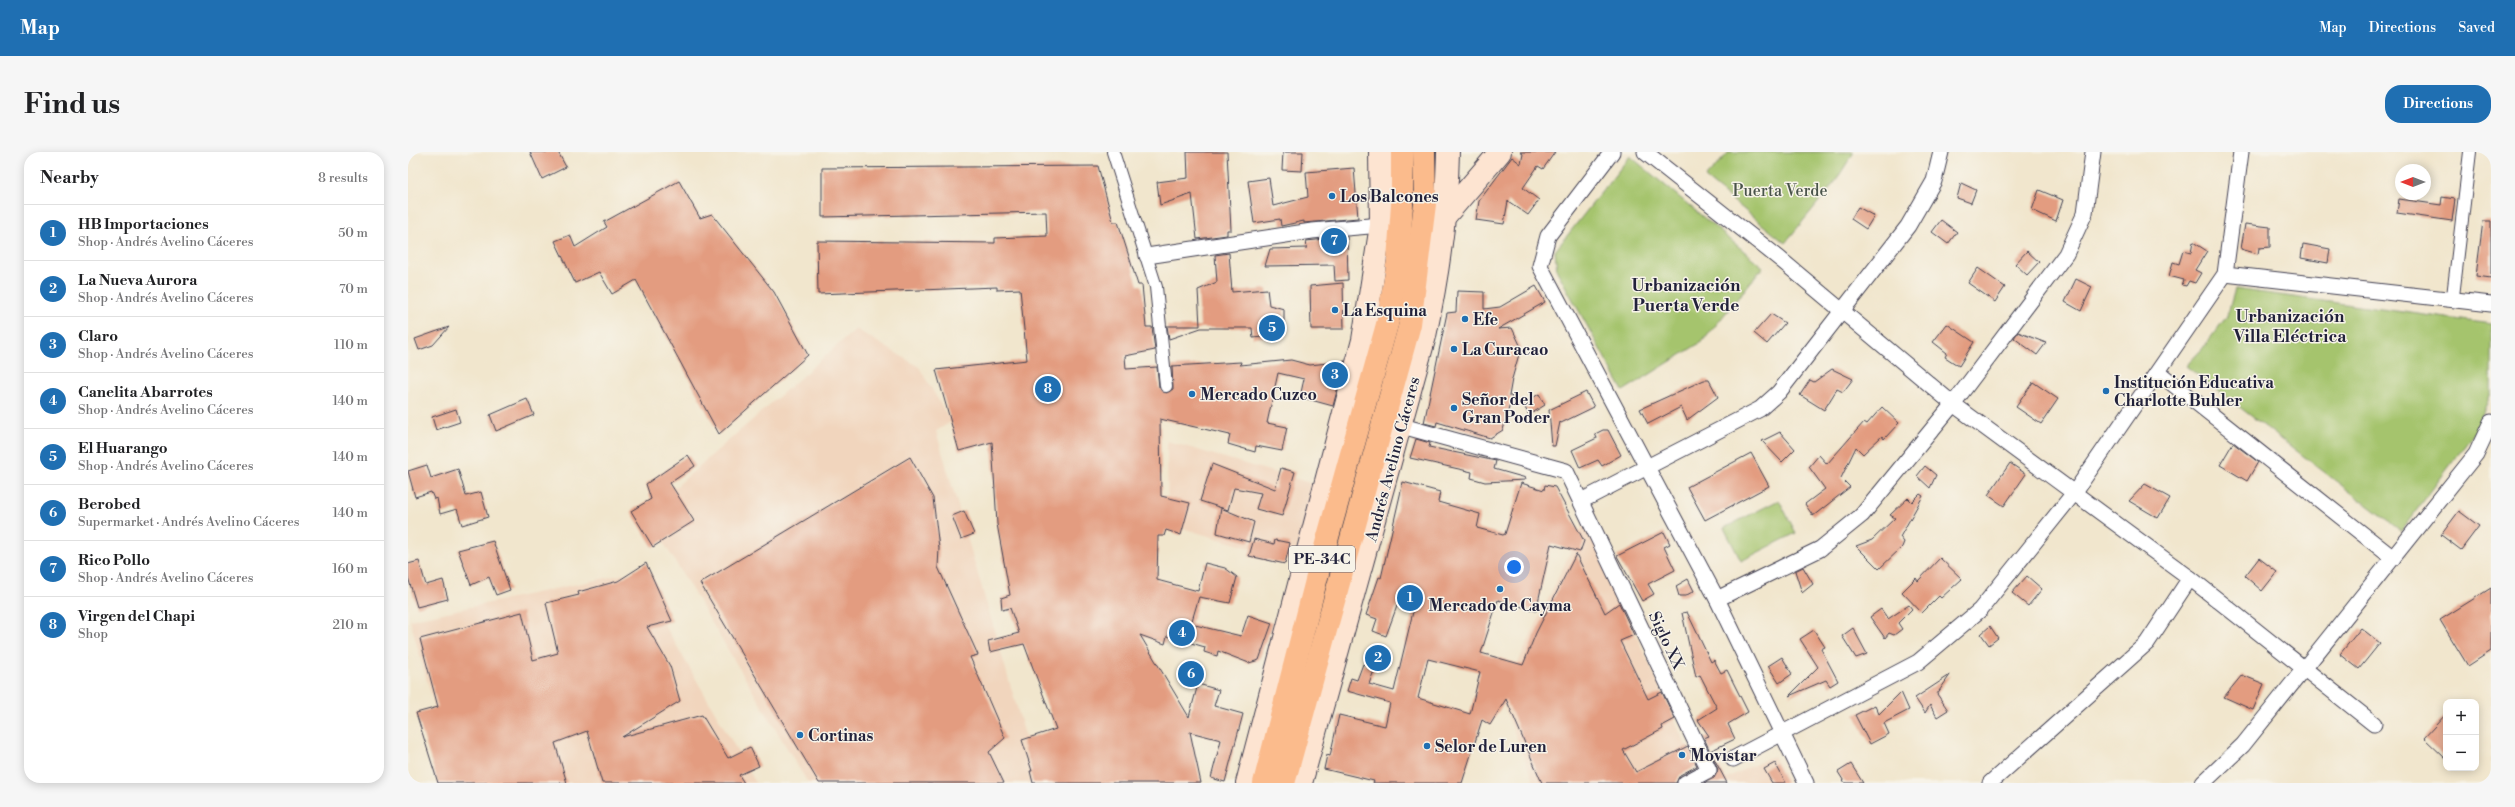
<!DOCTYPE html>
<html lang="en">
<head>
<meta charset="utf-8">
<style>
	:root { --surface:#fff; --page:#f6f6f6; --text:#202124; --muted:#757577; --line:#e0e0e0; --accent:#1f6fb2 }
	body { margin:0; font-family:"Libre Bodoni",serif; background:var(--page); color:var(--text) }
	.controls { position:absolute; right:12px; bottom:12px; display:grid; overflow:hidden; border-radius:8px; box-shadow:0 2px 10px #0003 }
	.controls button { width:36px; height:36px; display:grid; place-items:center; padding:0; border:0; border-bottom:1px solid var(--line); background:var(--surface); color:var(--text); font:20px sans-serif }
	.compass { position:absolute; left:1987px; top:12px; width:36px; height:36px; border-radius:50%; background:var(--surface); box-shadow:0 2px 10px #0003; rotate:270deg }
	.you { position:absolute; left:1106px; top:415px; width:14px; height:14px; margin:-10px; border:3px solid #fff; border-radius:50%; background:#1a73e8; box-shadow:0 0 0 6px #1a73e833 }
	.badge { display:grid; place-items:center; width:26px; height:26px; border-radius:50%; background:var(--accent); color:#fff; font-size:13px; font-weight:700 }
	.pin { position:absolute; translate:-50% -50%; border:2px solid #fff; box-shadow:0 1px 4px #0006 }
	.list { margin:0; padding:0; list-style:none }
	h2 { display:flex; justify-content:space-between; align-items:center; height:52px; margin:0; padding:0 16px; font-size:17px }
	h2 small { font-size:13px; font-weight:400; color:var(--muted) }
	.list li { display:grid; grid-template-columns:26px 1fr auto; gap:12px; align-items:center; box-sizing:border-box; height:56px; padding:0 16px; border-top:1px solid var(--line) }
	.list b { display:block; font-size:15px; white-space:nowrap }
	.list p { margin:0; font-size:13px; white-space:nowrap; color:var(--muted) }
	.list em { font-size:13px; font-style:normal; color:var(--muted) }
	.map { position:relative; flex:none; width:2083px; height:631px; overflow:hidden; border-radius:16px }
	header { display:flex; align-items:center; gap:24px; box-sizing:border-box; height:56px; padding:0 20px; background:var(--accent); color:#fff }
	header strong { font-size:19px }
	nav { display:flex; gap:22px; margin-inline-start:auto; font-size:14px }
	.intro { display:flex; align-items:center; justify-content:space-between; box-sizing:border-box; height:96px; padding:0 24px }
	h1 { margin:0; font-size:28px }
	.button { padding:10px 18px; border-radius:16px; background:var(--accent); color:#fff; font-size:14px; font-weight:700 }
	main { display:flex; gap:24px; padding:0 24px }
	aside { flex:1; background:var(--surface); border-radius:16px; box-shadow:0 2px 10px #0003 }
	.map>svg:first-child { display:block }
	.built { fill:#f1d5bd }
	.green { fill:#a5c46d; stroke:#647354 }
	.building { fill:#e39c80; fill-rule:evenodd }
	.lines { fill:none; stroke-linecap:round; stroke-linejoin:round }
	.pedestrian-casing { stroke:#413f51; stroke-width:14 }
	.minor-casing { stroke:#413f51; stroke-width:17 }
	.secondary-casing { stroke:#413f51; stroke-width:24 }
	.trunk-casing { stroke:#413f51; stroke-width:24 }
	.pedestrian { stroke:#fff; stroke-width:12 }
	.minor { stroke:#fff; stroke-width:15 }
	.secondary { stroke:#fde4d1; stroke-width:22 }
	.trunk { stroke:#fbbb8c; stroke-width:22 }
	.poi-dot { fill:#1f6fb2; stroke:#f7f3e8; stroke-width:1.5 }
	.labels { text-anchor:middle; stroke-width:3; stroke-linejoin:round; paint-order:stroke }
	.shield { fill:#f7f3e8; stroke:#62616f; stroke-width:1 }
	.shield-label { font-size:15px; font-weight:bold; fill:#22223b }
	.park-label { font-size:16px; fill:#49534a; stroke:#f7f3e8 }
	.poi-label { font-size:16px; font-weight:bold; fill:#22223b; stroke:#f7f3e8; text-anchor:start }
	.street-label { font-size:16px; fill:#22223b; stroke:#f7f3e8 }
	.neighbourhood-label { font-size:17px; font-weight:bold; fill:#22223b; stroke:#f7f3e8 }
</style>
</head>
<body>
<header>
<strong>Map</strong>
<nav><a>Map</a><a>Directions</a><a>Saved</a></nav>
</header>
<div class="intro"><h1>Find us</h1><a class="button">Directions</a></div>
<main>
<aside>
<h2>Nearby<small>8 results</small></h2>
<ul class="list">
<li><span class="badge">1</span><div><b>HB Importaciones</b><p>Shop · Andrés Avelino Cáceres</p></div><em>50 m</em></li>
<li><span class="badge">2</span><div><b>La Nueva Aurora</b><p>Shop · Andrés Avelino Cáceres</p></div><em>70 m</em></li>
<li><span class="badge">3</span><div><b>Claro</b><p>Shop · Andrés Avelino Cáceres</p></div><em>110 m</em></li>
<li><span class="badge">4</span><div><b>Canelita Abarrotes</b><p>Shop · Andrés Avelino Cáceres</p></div><em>140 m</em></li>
<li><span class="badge">5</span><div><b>El Huarango</b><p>Shop · Andrés Avelino Cáceres</p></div><em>140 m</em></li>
<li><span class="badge">6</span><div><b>Berobed</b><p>Supermarket · Andrés Avelino Cáceres</p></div><em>140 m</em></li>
<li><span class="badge">7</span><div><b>Rico Pollo</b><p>Shop · Andrés Avelino Cáceres</p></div><em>160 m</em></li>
<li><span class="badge">8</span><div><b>Virgen del Chapi</b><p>Shop</p></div><em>210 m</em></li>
</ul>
</aside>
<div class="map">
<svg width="2083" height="631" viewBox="0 0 2083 631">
	<rect width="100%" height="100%" fill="#f7f3e8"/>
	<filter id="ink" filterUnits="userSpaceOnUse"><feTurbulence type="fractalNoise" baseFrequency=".025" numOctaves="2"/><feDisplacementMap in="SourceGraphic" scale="8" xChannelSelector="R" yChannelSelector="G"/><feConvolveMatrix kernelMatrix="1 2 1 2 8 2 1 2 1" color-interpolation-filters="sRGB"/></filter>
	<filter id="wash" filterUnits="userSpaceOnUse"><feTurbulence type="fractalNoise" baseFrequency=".012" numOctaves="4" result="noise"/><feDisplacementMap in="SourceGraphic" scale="16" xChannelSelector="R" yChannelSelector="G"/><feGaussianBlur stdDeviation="0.9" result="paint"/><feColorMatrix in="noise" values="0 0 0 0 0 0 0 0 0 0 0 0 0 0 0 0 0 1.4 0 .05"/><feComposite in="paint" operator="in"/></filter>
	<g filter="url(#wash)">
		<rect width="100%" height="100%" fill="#f1e6cd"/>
		<!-- built -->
		<g class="built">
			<path d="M448 177 511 215 543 270 528 279 631 631H400L238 361Z"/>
			<path d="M759 289 909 333 887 409 760 372Z"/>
			<path d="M1177 369 1288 616 1254 631H1126L1093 547Z"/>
			<path d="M226 420 348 631H48L2 468Z"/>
			<path d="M1365 604 1380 631H1308Z"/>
		</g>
		<!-- green -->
		<g class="green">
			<path d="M1321 0H1446L1427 30 1377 91 1297 26Z"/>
			<path d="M1222 4 1355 115 1295 189 1215 239 1149 119 1147 99Z"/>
			<path d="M1827 137 2083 172V241L2067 280 1993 379 1778 214 1795 196 1819 164Z"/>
			<path d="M1371 348 1388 381 1333 409 1316 376Z"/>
		</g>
		<g id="blocks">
			<!-- building -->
			<g class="building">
				<path d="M122 0H150L158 15 134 27Z"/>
				<path d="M779 0H819L823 78H819V83L789 87 784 42 752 53 749 30 780 26Z"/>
				<path d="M875 0H895L894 19 874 18Z"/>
				<path d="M1112 0H1147L1135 17 1130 14 1115 36 1131 48 1120 63 1100 49 1096 72 1068 68 1071 49 1104 5 1113 12 1115 2Z"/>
				<path d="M690 14 705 70H710L730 133H734L738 175H744L747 198 717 204 718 217 749 215 751 235 758 241 765 237 764 214 833 210 832 213 883 208 902 213 937 209 925 254 892 245 896 227 870 221 859 271 879 275 874 299 848 294 847 300 820 292 822 283 752 267 753 344 782 351 773 383 758 378 756 384H750L749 428 790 439 797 411 817 416 829 425 822 451 791 445 783 472 833 484 840 463 864 471 851 508 841 511 810 499 809 504 796 500 797 495 759 484 757 492 732 483 781 565 790 532 811 538 806 554 835 562 817 630 803 626 813 588 782 580 793 631H625L622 619H624L614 588 648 577 616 492 582 500 580 489 611 481 602 456 594 458 593 446 602 443 589 372 584 290 551 299 528 218 619 208 612 137 589 138V135L410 142 409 89 587 91V86L639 84 638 60 414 65V16Z"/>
				<path d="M946 16 950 66 896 71V69L873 74 872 67 846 71 840 29 861 26 865 54 900 45 898 20Z"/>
				<path d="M271 29 292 66 304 62 366 140 400 203 311 282 228 128 204 142 191 120 167 131 147 89 162 83 167 95 199 75 196 70Z"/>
				<path d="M1553 31 1568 38 1563 51 1549 46Z"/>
				<path d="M1631 38 1655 48 1648 69 1624 58Z"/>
				<path d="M2034 45 2047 47 2044 69 1989 61 1991 47 2033 53Z"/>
				<path d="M1450 55 1466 64 1458 77 1443 67Z"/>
				<path d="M1533 68 1549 80 1540 92 1524 80Z"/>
				<path d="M2075 69H2083V126L2068 124Z"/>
				<path d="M1837 72 1862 75V95L1851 96 1850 102 1833 97Z"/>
				<path d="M939 85 940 128 927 129 926 113 857 114 862 97 899 96 898 89Z"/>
				<path d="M1785 90 1799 99 1787 118 1793 121 1787 131 1781 129 1778 134 1774 133 1776 128 1761 124 1765 110 1771 112 1775 99 1783 101Z"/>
				<path d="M1895 92 1922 97 1920 111 1893 106Z"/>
				<path d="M1619 99 1631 110 1619 123 1607 112Z"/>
				<path d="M821 101 824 140 859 137 861 153 876 157V173L862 168 864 184 845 186 844 176H793L761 187 759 174H792L790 138 809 130 807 103Z"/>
				<path d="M1570 116 1597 135 1587 150 1560 131Z"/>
				<path d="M1668 127 1684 135 1673 159 1657 150Z"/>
				<path d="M935 131 936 177H903L902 134Z"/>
				<path d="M1128 134 1137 150 1090 177 1104 176 1113 195 1104 227 1101 244H1104L1095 278 1082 286 1029 270 1028 274 1016 271 1039 161 1048 160 1049 139 1076 140V157L1092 155Z"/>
				<path d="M1363 162 1377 171 1359 192 1346 181Z"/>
				<path d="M1539 172 1566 190 1551 214 1537 205 1539 201 1525 190Z"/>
				<path d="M41 175 25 193 11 198 7 187Z"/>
				<path d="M1610 180 1638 191 1629 203 1606 186Z"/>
				<path d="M1424 217 1445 227 1435 240 1429 237 1416 258 1392 243 1402 228 1406 230Z"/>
				<path d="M1296 228H1301L1310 245 1279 268 1273 255 1240 272 1232 257Z"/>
				<path d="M1625 230 1650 247 1633 272 1608 255Z"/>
				<path d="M1178 240 1186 255 1153 271 1152 270 1147 294H1144L1141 258Z"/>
				<path d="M1131 242 1137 253 1121 263 1115 252Z"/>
				<path d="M119 247 126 263 88 279 82 263Z"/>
				<path d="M1474 255 1491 271 1476 287 1474 284 1455 302 1448 295 1433 326 1442 335 1405 364 1397 352 1417 337 1401 315 1411 303 1419 312 1456 270 1459 272Z"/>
				<path d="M48 257 52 270 28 278 24 265Z"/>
				<path d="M1195 278H1200L1213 303 1194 314 1190 308 1172 316 1164 298 1189 286 1187 282Z"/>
				<path d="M1372 280 1387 297 1374 310 1354 289Z"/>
				<path d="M1008 287 1022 291 1021 295 1088 309 1086 317 1118 326 1117 328 1077 330 1063 326 1064 320 1002 306Z"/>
				<path d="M1825 291 1850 310 1839 329 1812 313Z"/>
				<path d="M1343 301 1361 334 1297 368 1279 335Z"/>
				<path d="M280 303 287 314 262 331 286 369 245 395 223 359 243 347 238 332Z"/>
				<path d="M502 305 525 346 531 396 530 415 570 503 562 505 597 586 581 600 596 631H411L292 431Z"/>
				<path d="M1602 311 1618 322 1596 354 1580 343Z"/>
				<path d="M804 312 867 337 873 316 887 320 874 364 848 357 853 341 826 336 820 358 792 349Z"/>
				<path d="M19 313 23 326 50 317 58 344 73 340 80 365 54 373 49 357 32 362 29 346 26 347 23 340 7 345 0 319Z"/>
				<path d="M1517 314 1528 323 1522 336 1509 324Z"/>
				<path d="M995 330 1032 340 1030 350 1072 362 1069 376 1095 383 1097 382 1113 331 1136 338 1137 333 1147 335 1176 389 1172 400 1143 392 1128 459 1090 448 1073 501 1115 513 1128 481 1168 402 1197 461 1211 451 1226 483 1212 489 1240 547 1254 540 1267 567 1254 574 1255 577 1215 598 1228 620 1280 594 1289 614 1272 623 1268 631H1134L1098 547 1082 573 1074 568 1054 631H965L966 629 916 617 919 603 922 604 931 563 977 574 982 551 939 539 943 526 949 528 955 512 967 516 961 532 986 539 1010 439 996 435 978 484 965 479 969 467 958 463 971 425 973 426ZM1020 507 1072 520 1062 562 1010 546Z"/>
				<path d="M1737 332 1762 346 1750 366 1721 349Z"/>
				<path d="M1512 342 1515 344 1492 385 1496 390 1494 395 1471 417 1448 394 1464 388 1487 366 1482 363 1500 346 1504 350Z"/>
				<path d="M813 356 846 370 841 390 809 381Z"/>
				<path d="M556 359 566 382 553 387 544 364Z"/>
				<path d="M2051 359 2071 374 2053 398 2033 383Z"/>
				<path d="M1256 380 1262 392 1256 395 1267 418 1240 432 1246 442 1234 449 1209 404Z"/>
				<path d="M846 387 866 392 867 388 882 391 877 412 841 404Z"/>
				<path d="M85 389 102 438 88 443 81 425 63 433 50 398Z"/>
				<path d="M1532 406 1554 427 1533 446 1531 444 1514 461 1494 440 1508 426 1510 429Z"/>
				<path d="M1851 406 1869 420 1854 439 1837 424Z"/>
				<path d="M11 409 18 433 35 428 40 447 9 455 0 425V412Z"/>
				<path d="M238 411 264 469 239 475 262 514 272 549 214 585 294 563 320 606 342 595 351 614 331 623 336 631H194L179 579 147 591 159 631H30L8 561 30 555 12 487 114 460 125 508 150 501 138 451 171 443 170 440 210 429Z"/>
				<path d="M1395 415 1405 432 1394 441 1387 419Z"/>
				<path d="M1619 424 1634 437 1620 454 1604 441Z"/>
				<path d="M1280 427 1286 439 1277 444H1271L1268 434Z"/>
				<path d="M2083 436V499L2060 514 2032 468Z"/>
				<path d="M1501 453 1504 457 1490 471 1494 477 1486 483 1481 481 1477 486 1462 465 1473 457 1480 467Z"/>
				<path d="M1279 460 1303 510 1306 508 1313 521 1319 518 1340 560 1320 572 1327 587 1302 599 1319 631H1296L1306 626 1310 618 1296 586 1301 584 1290 568 1309 556 1292 523 1288 525 1274 461Z"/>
				<path d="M1582 474 1590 486 1581 493 1573 482Z"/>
				<path d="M1445 476 1459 502 1448 506 1434 484Z"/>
				<path d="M1953 476 1972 491 1951 517 1932 502Z"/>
				<path d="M1406 478 1417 495 1413 497 1430 529 1422 534 1418 528 1381 544 1410 515 1392 487Z"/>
				<path d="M1374 505 1384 522 1371 531 1360 514Z"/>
				<path d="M1542 523 1529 542 1540 558 1529 565 1522 553 1517 561 1507 546Z"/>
				<path d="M1834 523 1856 532 1845 558 1816 545Z"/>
				<path d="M1493 540 1501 558 1476 571 1481 582 1462 592 1447 563 1467 553 1471 562Z"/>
				<path d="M2038 562V607L2016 586Z"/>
				<path d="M1367 611 1378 631H1364L1356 617Z"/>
				<path d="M1443 612 1455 631H1437L1430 620Z"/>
			</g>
		</g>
	</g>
	<g filter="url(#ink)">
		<use href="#blocks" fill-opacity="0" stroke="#413f51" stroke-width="1"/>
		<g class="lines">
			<!-- pedestrian casing -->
			<g class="pedestrian-casing">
				<g id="pedestrian">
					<path d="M705 0 748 135 758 234"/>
					<path d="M2045 144 2062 0"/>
				</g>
			</g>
			<!-- minor casing -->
			<g class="minor-casing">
				<g id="minor">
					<path d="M1204 0 1140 84 1132 114 1309 447 1398 631"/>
					<path d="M1237 0 1372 107 1545 252 1782 426 1966 572"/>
					<path d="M739 104 904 79 973 73"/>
					<path d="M1817 122 2083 152"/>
					<path d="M1751 221 1985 406"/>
					<path d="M994 274 1158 319 1301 618 1277 631"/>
					<path d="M1173 349 1352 257 1371 240 1500 74 1526 29 1533 0"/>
					<path d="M1309 447 1412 397 1454 363 1545 252 1658 102 1677 61 1685 0"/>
					<path d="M1325 607 1510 510 1572 458 1666 341 1817 122 1833 0"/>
					<path d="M1582 631 1739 491 1782 426"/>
					<path d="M1795 631 1835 593 2068 302 2083 270"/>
				</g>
			</g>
			<!-- secondary casing -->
			<g class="secondary-casing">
				<g id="secondary">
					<path d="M1038 63 1092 0"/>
					<path d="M839 631 955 188 973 73 972 0"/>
					<path d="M893 631 1017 184C1030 123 1039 63 1040 0"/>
				</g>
			</g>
			<!-- trunk casing -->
			<g class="trunk-casing">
				<g id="trunk">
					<path d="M856 631 911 417 980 169 990 108 994 53V0"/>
					<path d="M876 631 1002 172 1017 52 1016 0"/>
				</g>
			</g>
			<!-- pedestrian -->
			<use href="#pedestrian" class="pedestrian"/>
			<!-- minor -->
			<use href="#minor" class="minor"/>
			<!-- secondary -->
			<use href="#secondary" class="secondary"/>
			<!-- trunk -->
			<use href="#trunk" class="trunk"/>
		</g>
	</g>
	<!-- markers -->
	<g class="poi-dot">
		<circle cx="924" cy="44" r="4"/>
		<circle cx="927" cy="158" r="4"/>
		<circle cx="1057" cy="167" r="4"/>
		<circle cx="1046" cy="197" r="4"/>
		<circle cx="1698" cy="239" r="4"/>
		<circle cx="784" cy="242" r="4"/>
		<circle cx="1046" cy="256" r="4"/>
		<circle cx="1092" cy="437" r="4"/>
		<circle cx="392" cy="583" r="4"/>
		<circle cx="1019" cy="594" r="4"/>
		<circle cx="1274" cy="603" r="4"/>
	</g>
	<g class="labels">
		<!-- shield labels -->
		<rect class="shield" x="881" y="394" width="66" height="26" rx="3"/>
		<g class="shield-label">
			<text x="914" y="412">PE-34C</text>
		</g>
		<!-- park labels -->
		<g class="park-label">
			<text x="1372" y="44">Puerta Verde</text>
		</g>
		<!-- poi labels -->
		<g class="poi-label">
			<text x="932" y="50">Los Balcones</text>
			<text x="935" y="164">La Esquina</text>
			<text x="1065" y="173">Efe</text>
			<text x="1054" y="203">La Curacao</text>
			<text x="1706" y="236">Institución Educativa<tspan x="1706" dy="18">Charlotte Buhler</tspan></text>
			<text x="792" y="248">Mercado Cuzco</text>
			<text x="1054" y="253">Señor del<tspan x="1054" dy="18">Gran Poder</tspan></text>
			<text x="1092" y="459" text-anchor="middle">Mercado de Cayma</text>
			<text x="400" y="589">Cortinas</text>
			<text x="1027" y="600">Selor de Luren</text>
			<text x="1282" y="609">Movistar</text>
		</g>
		<!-- street labels -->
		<g class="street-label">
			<text transform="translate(984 307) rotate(-75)" y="6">Andrés Avelino Cáceres</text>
			<text transform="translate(1259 488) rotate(65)" y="6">Siglo XX</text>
		</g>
		<!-- neighbourhood labels -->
		<g class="neighbourhood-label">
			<text x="1278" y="139">Urbanización<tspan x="1278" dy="20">Puerta Verde</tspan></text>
			<text x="1882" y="170">Urbanización<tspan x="1882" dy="20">Villa Eléctrica</tspan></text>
		</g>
	</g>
</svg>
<div class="controls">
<button>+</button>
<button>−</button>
</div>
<svg class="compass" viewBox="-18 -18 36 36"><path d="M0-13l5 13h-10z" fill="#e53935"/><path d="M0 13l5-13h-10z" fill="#757577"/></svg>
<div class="you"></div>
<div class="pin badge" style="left:1002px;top:446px">1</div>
<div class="pin badge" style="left:970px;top:506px">2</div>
<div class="pin badge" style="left:927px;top:223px">3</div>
<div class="pin badge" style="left:774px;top:481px">4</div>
<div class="pin badge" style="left:864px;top:176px">5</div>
<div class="pin badge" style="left:783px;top:522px">6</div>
<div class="pin badge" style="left:926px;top:89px">7</div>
<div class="pin badge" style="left:640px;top:237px">8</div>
</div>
</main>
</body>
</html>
